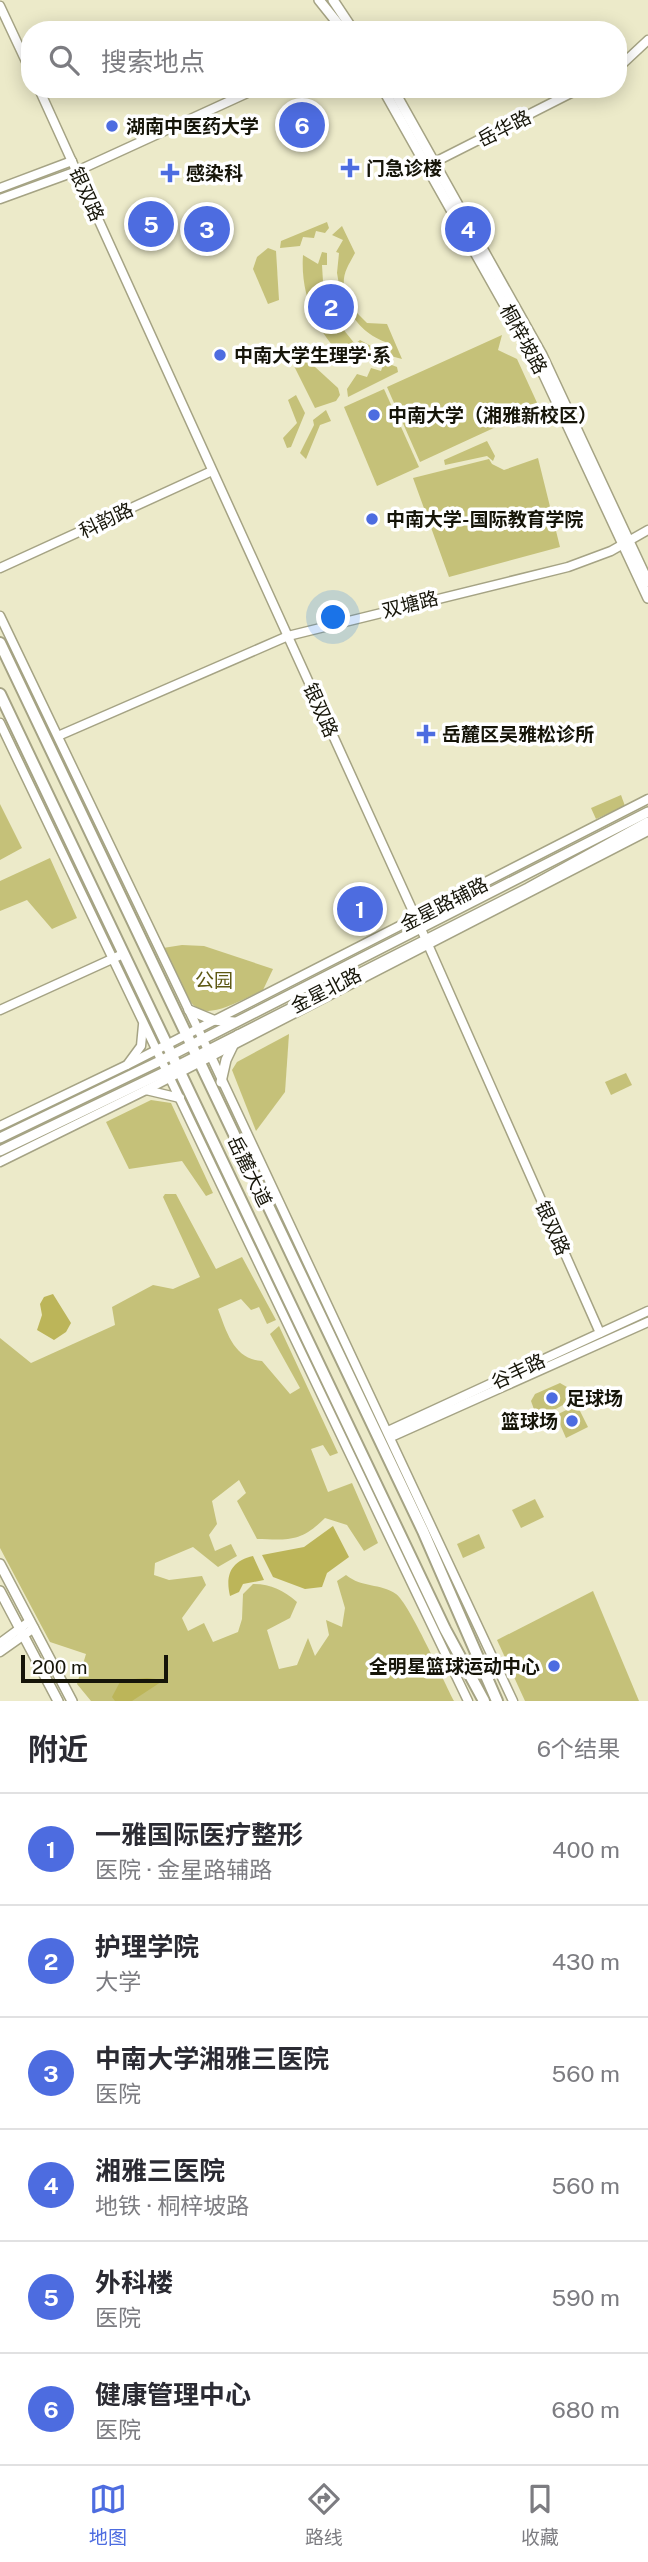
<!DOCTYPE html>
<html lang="zh">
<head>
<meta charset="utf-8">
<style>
	:root { --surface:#fff; --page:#f7f7f7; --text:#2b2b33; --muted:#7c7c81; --line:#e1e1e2; --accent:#4d6ce0 }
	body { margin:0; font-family:"Public Sans","Noto Sans SC",sans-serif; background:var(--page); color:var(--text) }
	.scale { position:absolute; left:21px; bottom:18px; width:147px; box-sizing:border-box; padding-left:7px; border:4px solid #161509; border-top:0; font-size:19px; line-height:24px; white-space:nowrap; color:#161509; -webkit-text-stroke:5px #fff; paint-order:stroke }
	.you { position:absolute; left:334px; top:618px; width:24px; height:24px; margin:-18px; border:5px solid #fff; border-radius:50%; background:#1a73e8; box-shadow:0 0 0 10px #1a73e833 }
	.badge { display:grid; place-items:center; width:46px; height:46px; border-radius:50%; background:var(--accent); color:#fff; font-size:23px; font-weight:700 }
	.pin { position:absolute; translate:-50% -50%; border:4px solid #fff; box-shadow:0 2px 7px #0006 }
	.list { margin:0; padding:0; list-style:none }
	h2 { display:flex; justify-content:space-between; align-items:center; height:91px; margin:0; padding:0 28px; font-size:30px }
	h2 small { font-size:23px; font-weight:400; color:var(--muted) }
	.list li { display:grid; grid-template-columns:46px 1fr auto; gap:21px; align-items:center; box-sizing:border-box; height:112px; padding:0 28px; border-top:2px solid var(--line) }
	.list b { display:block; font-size:26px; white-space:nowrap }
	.list p { margin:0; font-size:23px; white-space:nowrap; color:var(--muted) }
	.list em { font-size:23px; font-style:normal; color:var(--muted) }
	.icon { flex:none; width:38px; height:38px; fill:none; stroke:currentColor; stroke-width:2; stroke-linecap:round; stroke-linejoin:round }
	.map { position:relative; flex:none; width:648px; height:1701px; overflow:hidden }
	.search { position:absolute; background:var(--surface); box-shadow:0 4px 18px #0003; left:21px; right:21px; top:21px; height:77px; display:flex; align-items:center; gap:18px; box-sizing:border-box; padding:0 24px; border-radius:28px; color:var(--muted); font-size:26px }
	.sheet { height:763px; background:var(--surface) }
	nav { display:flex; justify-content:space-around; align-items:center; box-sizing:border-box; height:98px; border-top:2px solid var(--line); background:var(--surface); font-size:19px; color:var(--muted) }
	nav a { display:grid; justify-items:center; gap:4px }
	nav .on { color:var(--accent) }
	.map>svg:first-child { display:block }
	.green { fill:#c5c179 }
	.water { fill:#bcb559 }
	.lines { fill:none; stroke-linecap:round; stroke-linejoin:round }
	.secondary-casing { stroke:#a5a384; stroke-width:11 }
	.primary-casing { stroke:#a5a384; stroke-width:12 }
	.highway-casing { stroke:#a5a384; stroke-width:14 }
	.secondary { stroke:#fff; stroke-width:8 }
	.primary { stroke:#fff; stroke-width:9 }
	.highway { stroke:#fff; stroke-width:10 }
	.poi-dot { fill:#4d6ce0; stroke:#fff; stroke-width:2.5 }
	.labels { text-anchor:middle; stroke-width:7; stroke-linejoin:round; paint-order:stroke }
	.poi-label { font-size:19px; font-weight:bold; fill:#161509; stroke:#fff; text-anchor:start }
	.street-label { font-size:19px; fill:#161509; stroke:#fff }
	.park-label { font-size:19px; fill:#5d5813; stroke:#fff }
</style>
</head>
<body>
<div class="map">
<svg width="648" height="1701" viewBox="0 0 648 1701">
	<rect width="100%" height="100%" fill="#eceac9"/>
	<!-- green -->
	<g class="green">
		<path d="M327 222 329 228 325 233 316 231 314 238 303 237 300 246 280 248 281 241Z"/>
		<path d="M342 226 355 253C347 268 341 275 345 294L341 296 337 273 339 253 336 252 343 240 332 235Z"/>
		<path d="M268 248 276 251 279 300 268 304 253 269 257 257Z"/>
		<path d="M322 252 327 253V265H322L325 315 335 319 355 344 360 340 371 346 370 352 357 347 352 365C319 338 300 298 303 255L318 264Z"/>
		<path d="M351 307 367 323 387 324 402 359 387 355 391 344C367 336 359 326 347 308Z"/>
		<path d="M502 335 498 350 517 359 539 407 420 462 387 387Z"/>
		<path d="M302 355 338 388 340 395 336 401 315 408 291 360Z"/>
		<path d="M384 362 397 367 398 372 348 397 347 389 357 374 367 377 371 368 381 371Z"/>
		<path d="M384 389 419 467 377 486 344 407Z"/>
		<path d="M296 395 305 413 291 447 287 448 283 438 297 423 288 400Z"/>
		<path d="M326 410 331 421 320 425 306 459 300 453 314 425 313 420Z"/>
		<path d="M487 441 495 456 493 461 487 456 445 465 444 460Z"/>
		<path d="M538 458 560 547 449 577 413 478 489 459 492 464 504 470Z"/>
		<path d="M621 795 625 806 596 819 591 808Z"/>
		<path d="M0 804 22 848 0 860Z"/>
		<path d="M50 858 77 918 52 929 27 900 0 911V881Z"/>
		<path d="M182 945 204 946 273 969 263 990C190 1027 196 1016 163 948Z"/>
		<path d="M289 1034 285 1092 256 1131 232 1070 237 1062Z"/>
		<path d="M626 1073 632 1085 611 1095 605 1082Z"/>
		<path d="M151 1100 171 1103 213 1193 206 1196 182 1161 129 1169 106 1122Z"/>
		<path d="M165 1194H176L216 1269 242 1257 276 1320 267 1324 259 1307 251 1310 241 1299 218 1309C227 1333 234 1359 262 1361L290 1394 300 1388 270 1334 279 1326 338 1453 330 1456 323 1445 311 1449 328 1492 352 1483 378 1543 364 1551 347 1525 325 1518C301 1542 289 1540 257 1539L237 1501 246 1493 239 1480 212 1501 217 1524 209 1535 215 1551 231 1544 237 1556 218 1567 193 1547 155 1563 154 1575 169 1580 202 1576 206 1585 182 1618 188 1631 204 1623 213 1642 238 1632 242 1619 243 1594 253 1584C271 1584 283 1590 297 1602L290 1618 267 1630 279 1669 297 1665 308 1638 315 1656 329 1635 326 1620 342 1627 345 1608 337 1581 346 1575C362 1588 380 1583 396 1594 409 1603 444 1682 454 1701H91L77 1684 86 1654 50 1642 0 1548V1338L31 1363 115 1325 112 1307 153 1285 173 1289 200 1277 163 1197Z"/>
		<path d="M560 1383 572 1390 570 1401 545 1415H536L531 1401 535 1394Z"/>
		<path d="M577 1405 588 1427 566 1438 556 1415Z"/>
		<path d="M535 1499 544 1517 521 1528 512 1510Z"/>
		<path d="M479 1534 485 1548 463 1558 457 1544Z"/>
		<path d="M593 1591 639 1701H525L497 1640Z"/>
	</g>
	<!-- water -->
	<g class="water">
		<path d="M53 1294 71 1323 66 1332 54 1340 37 1330 42 1315 40 1304 44 1297Z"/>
		<path d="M333 1526 349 1557 327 1573 322 1587 305 1589 273 1577 262 1555 304 1547Z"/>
		<path d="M253 1556 264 1580 243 1584 239 1592 230 1596C225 1575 231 1561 253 1556Z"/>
		<path d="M147 1678 164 1680 132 1701H115L112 1697 121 1680Z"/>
	</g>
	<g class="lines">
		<!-- secondary casing -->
		<g class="secondary-casing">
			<g id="secondary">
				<path d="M0 6 30 70"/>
				<path d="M618 68 648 40"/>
				<path d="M39 89 426 940 600 1333"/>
				<path d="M431 164 579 89"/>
				<path d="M0 188 72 161"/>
				<path d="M0 199 77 171 256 89"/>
				<path d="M0 568 212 471"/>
				<path d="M0 616 208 1050 513 1701"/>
				<path d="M0 723 468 1701"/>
				<path d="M58 736 288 636 568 567 611 551 648 530"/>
				<path d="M0 1010 123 954"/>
				<path d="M127 1065 648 799"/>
				<path d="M146 1090 648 831"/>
				<path d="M0 1126 127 1065 141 1046 143 1025"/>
				<path d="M0 1162 146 1090 180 1098"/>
				<path d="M388 1431 648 1311"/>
				<path d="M391 1437 648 1322"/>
				<path d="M0 1643 30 1621"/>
				<path d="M0 1652 34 1628"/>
			</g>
		</g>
		<!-- primary casing -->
		<g class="primary-casing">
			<g id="primary">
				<path d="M319 0 343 30"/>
				<path d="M333 0 353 30"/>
				<path d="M383 89 544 375 648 598"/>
				<path d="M393 89 542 355 648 582"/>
				<path d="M189 1010 213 1020 234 1022"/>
				<path d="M221 1082 226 1060 238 1035"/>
				<path d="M0 1138 162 1060 648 812"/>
				<path d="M0 1151 177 1066 528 888 648 822"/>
				<path d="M0 1564 72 1701"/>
				<path d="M0 1591 58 1701"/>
			</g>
		</g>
		<!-- highway casing -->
		<g class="highway-casing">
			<g id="highway">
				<path d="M0 643 423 1531 497 1701"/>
				<path d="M0 694 445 1629 484 1701"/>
			</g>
		</g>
		<!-- secondary -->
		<use href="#secondary" class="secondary"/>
		<!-- primary -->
		<use href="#primary" class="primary"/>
		<!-- highway -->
		<use href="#highway" class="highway"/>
	</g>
	<!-- markers -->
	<g class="poi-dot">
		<circle cx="112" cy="126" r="7"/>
		<path d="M346.5 157.5h7v7h7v7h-7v7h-7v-7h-7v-7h7z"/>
		<path d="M166.5 162.5h7v7h7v7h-7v7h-7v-7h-7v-7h7z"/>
		<circle cx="220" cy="355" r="7"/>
		<circle cx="374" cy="415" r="7"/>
		<circle cx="372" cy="519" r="7"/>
		<path d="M422.5 723.5h7v7h7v7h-7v7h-7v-7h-7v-7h7z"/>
		<circle cx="552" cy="1398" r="7"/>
		<circle cx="572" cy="1421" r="7"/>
		<circle cx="554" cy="1666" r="7"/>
	</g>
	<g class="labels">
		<!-- poi labels -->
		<g class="poi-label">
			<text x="126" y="133">湖南中医药大学</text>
			<text x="366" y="175">门急诊楼</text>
			<text x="186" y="180">感染科</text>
			<text x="234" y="362">中南大学生理学·系</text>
			<text x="388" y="422">中南大学（湘雅新校区）</text>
			<text x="386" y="526">中南大学-国际教育学院</text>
			<text x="442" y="741">岳麓区吴雅松诊所</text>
			<text x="566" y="1405">足球场</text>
			<text x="558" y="1428" text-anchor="end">篮球场</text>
			<text x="540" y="1673" text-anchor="end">全明星篮球运动中心</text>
		</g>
		<!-- street labels -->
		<g class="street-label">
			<text transform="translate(504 128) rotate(-27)" y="7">岳华路</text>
			<text transform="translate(87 194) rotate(66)" y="7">银双路</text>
			<text transform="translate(524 339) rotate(61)" y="7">桐梓坡路</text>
			<text transform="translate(106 520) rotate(-25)" y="7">科韵路</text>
			<text transform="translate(410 604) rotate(-14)" y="7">双塘路</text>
			<text transform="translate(321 710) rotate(66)" y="7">银双路</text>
			<text transform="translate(444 904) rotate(-27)" y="7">金星路辅路</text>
			<text transform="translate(326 990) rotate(-27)" y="7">金星北路</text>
			<text transform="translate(250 1171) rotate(64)" y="7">岳麓大道</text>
			<text transform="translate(553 1228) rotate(66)" y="7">银双路</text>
			<text transform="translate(518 1371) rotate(-25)" y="7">谷丰路</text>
		</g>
		<!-- park labels -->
		<g class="park-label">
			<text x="214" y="987">公园</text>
		</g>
	</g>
</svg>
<div class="scale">200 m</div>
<div class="you"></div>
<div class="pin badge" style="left:360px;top:909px">1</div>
<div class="pin badge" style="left:331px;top:307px">2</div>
<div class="pin badge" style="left:207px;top:229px">3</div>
<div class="pin badge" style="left:468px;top:229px">4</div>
<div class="pin badge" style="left:151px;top:224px">5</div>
<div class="pin badge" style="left:302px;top:125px">6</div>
<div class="search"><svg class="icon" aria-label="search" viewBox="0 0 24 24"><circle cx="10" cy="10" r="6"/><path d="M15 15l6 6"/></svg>搜索地点</div>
</div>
<section class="sheet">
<h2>附近<small>6个结果</small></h2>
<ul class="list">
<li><span class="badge">1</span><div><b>一雅国际医疗整形</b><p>医院 · 金星路辅路</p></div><em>400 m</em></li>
<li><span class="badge">2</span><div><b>护理学院</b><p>大学</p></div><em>430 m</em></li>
<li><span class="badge">3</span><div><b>中南大学湘雅三医院</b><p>医院</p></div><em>560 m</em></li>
<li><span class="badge">4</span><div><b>湘雅三医院</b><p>地铁 · 桐梓坡路</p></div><em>560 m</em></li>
<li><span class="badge">5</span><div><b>外科楼</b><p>医院</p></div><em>590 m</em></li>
<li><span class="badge">6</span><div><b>健康管理中心</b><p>医院</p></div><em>680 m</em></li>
</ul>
</section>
<nav>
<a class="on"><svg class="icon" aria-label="map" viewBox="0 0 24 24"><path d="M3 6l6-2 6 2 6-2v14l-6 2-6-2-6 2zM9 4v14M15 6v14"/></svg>地图</a>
<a><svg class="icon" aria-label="directions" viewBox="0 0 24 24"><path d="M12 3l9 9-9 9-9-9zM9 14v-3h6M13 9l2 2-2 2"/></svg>路线</a>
<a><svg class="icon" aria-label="saved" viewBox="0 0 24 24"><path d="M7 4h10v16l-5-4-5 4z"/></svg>收藏</a>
</nav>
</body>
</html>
